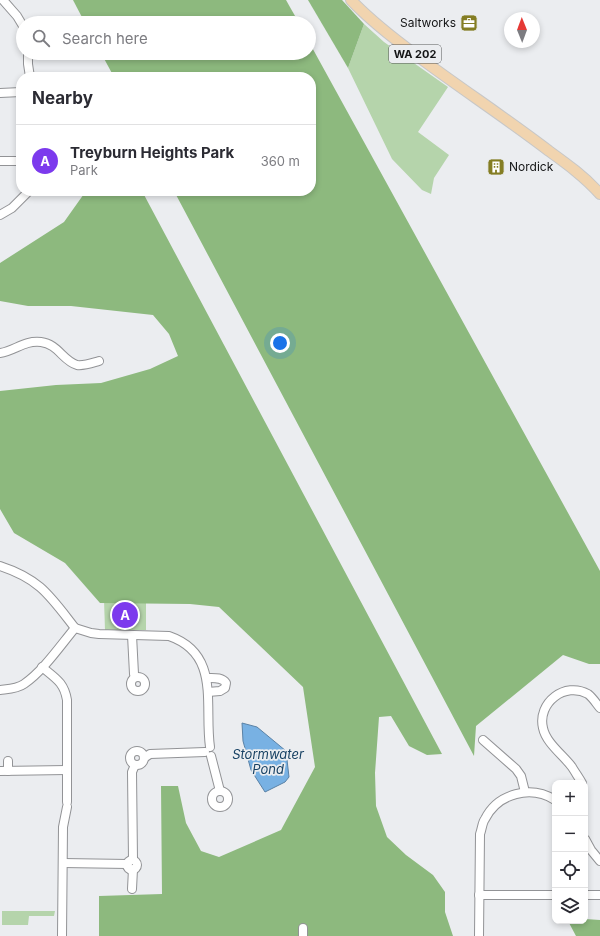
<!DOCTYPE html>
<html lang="en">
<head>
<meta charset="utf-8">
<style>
	:root { --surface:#fff; --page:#f7f7f7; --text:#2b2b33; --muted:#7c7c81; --line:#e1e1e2; --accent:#7c3aed }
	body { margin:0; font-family:Inter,sans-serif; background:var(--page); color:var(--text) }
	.controls { position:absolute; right:12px; bottom:12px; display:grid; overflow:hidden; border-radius:8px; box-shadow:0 2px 6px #0003 }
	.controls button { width:36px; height:36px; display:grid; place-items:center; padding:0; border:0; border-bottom:1px solid var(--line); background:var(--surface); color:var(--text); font:20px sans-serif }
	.compass { position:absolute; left:504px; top:12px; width:36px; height:36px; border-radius:50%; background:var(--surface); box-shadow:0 2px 6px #0003; rotate:359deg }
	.you { position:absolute; left:280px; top:343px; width:14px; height:14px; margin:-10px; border:3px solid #fff; border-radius:50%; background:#1a73e8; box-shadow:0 0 0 6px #1a73e833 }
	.badge { display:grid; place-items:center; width:26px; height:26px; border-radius:50%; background:var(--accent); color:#fff; font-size:13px; font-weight:700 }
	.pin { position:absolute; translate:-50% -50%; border:2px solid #fff; box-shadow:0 1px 4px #0006 }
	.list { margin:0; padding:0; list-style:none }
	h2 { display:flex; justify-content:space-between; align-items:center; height:52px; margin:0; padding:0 16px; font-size:17px }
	h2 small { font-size:13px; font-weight:400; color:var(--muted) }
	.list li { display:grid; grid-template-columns:26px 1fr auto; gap:12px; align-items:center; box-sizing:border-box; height:72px; padding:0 16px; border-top:1px solid var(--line) }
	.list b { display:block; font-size:15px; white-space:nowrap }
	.list p { margin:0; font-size:13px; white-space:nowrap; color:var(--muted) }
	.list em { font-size:13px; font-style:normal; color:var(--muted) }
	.icon { flex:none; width:22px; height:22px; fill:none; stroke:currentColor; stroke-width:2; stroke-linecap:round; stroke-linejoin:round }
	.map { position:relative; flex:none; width:600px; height:936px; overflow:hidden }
	.search { position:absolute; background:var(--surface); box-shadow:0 2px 6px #0003; left:16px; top:16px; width:300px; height:44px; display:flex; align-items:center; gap:10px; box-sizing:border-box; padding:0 14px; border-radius:22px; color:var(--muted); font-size:15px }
	.panel { position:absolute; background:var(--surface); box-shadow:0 2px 6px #0003; left:16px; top:72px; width:300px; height:124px; border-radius:16px }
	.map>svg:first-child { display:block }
	.green { fill:#b5d4ab }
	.forest { fill:#8db97e }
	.water { fill:#78b1e3; stroke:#5a82a6 }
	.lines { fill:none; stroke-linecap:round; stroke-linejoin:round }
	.minor-casing { stroke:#929396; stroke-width:10 }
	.major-casing { stroke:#c7c7c7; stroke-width:12 }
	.minor { stroke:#fff; stroke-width:8 }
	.major { stroke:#f1d4af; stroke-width:10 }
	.labels { text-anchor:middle; stroke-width:3.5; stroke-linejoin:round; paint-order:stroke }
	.shield { fill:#ebedf0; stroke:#545657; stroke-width:1 }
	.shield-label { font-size:11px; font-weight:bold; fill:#141516 }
	.poi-label { font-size:12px; fill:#141516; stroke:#ebedf0; text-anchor:end }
	.water-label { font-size:13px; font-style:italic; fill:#184264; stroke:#ebedf0 }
</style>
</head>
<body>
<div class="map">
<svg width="600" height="936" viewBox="0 0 600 936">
	<rect width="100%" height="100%" fill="#ebedf0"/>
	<!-- green -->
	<g class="green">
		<path d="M364 24 384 42 448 87 418 132 449 155 434 178 431 194 422 190 392 159 348 68Z"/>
		<path d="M146 599V630H105L104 600Z"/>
		<path d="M2 911H55L54 916H29L28 925H2Z"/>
	</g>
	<!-- forest -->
	<g class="forest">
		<path d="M73 0H286L299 23H85Z"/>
		<path d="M308 0H342L364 24 348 68Z"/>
		<path d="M309 42 600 571V664H589L563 655 476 726 474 756 174 191H311V77H114L101 53H309Z"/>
		<path d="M86 191H142L442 754 427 755 409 746 391 716 379 717 375 773 376 806 387 837 406 855 433 875 445 892V912L453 936H99V896L162 894 161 786H178L186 823 201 851 219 857 281 830 315 767 303 687 219 607 190 604 100 603 65 563 14 533 0 509V391L56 385 101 383 150 369 178 356 169 334 153 315 71 306H28L0 301V263L64 222Z"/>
		<path d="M585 919 600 920V936H576L568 921H585Z"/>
	</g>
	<!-- water -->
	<path class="water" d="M242 723 257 727 286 751 289 777 285 782 265 792 251 770 243 741Z"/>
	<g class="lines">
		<!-- minor casing -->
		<g class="minor-casing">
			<g id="minor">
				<path d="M3 0 17 16 23 26"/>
				<path d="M28 53V64L30 77"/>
				<path d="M0 93 21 92"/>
				<path d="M0 161H21"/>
				<path d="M0 215 12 208 29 191"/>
				<path d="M0 353C15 351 24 340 41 342 58 344 63 361 77 365 84 366 92 363 99 361"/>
				<path d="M0 566C40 579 50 596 75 628"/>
				<path d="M75 628 91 633 99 634 169 636C221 654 204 705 210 747"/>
				<path d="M132 635 134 674 135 677"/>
				<path d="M42 667C55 678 64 682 67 700V802"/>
				<circle cx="138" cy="684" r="7"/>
				<path d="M207 678C214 678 222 677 226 683L225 688 220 691 208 692"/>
				<path d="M0 690C8 689 17 689 24 684 43 671 60 646 75 628"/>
				<path d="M483 740 516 769 521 776 525 792"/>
				<circle cx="137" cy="758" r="7"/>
				<path d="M211 756 220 791"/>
				<path d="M144 758 150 754 205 752"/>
				<path d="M8 761V771"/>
				<path d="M0 771 67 770"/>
				<path d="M582 783C579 778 575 772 572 767 563 755 546 743 543 728 537 703 565 681 588 694 593 698 596 703 600 708"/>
				<circle cx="220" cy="799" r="8"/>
				<path d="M585 839 591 850 600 861"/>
				<path d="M133 860 132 772 135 765"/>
				<circle cx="132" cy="865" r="5"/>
				<path d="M63 863 128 864"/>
				<path d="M132 889 133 869"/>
				<path d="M479 895H555"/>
				<path d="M585 895H600"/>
				<path d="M62 936 63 827 67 807"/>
				<path d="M303 936V928"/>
				<path d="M479 936 480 834C482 829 482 823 485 819 498 793 531 785 555 800"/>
			</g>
		</g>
		<!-- major casing -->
		<g class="major-casing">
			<path id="major" d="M351 0C371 21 393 38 416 55 460 88 506 118 549 151 567 164 585 177 600 194"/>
		</g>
		<!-- minor -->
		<use href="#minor" class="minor"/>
		<!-- major -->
		<use href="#major" class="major"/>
	</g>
	<!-- icons -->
	<defs>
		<g id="office-square" transform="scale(0.9)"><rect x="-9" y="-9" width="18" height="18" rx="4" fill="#847d23" stroke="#ebedf0"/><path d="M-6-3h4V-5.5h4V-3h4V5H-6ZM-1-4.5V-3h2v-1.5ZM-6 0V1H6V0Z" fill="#fff"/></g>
		<g id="building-square" transform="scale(0.9)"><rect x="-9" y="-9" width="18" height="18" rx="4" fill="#847d23" stroke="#ebedf0"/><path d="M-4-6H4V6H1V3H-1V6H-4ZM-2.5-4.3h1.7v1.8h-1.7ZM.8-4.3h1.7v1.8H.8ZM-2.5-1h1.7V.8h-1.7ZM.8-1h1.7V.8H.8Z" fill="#fff"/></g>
	</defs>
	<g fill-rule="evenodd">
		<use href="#office-square" x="469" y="23"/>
		<use href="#building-square" x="496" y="167"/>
	</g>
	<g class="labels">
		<!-- shield labels -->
		<rect class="shield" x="389" y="45" width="52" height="18" rx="3"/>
		<g class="shield-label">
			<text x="415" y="58">WA 202</text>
		</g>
		<!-- poi labels -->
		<g class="poi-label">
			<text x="456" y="27">Saltworks</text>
			<text x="509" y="171" text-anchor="start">Nordick</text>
		</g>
		<!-- water labels -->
		<g class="water-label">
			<text x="268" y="759">Stormwater<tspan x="268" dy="15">Pond</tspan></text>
		</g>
	</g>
</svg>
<div class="controls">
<button>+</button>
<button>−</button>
<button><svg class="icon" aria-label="locate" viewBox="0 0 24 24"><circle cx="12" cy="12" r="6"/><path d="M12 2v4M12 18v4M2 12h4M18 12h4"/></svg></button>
<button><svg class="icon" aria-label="layers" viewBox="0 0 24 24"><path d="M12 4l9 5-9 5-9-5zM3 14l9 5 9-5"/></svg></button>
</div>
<svg class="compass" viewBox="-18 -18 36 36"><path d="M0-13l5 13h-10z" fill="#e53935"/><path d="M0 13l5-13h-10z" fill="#7c7c81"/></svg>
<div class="you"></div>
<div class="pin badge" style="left:125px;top:615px">A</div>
<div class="search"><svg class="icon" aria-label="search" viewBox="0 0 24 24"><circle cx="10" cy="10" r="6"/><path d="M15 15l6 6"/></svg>Search here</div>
<section class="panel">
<h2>Nearby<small></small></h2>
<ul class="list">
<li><span class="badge">A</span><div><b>Treyburn Heights Park</b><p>Park</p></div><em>360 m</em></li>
</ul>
</section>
</div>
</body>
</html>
